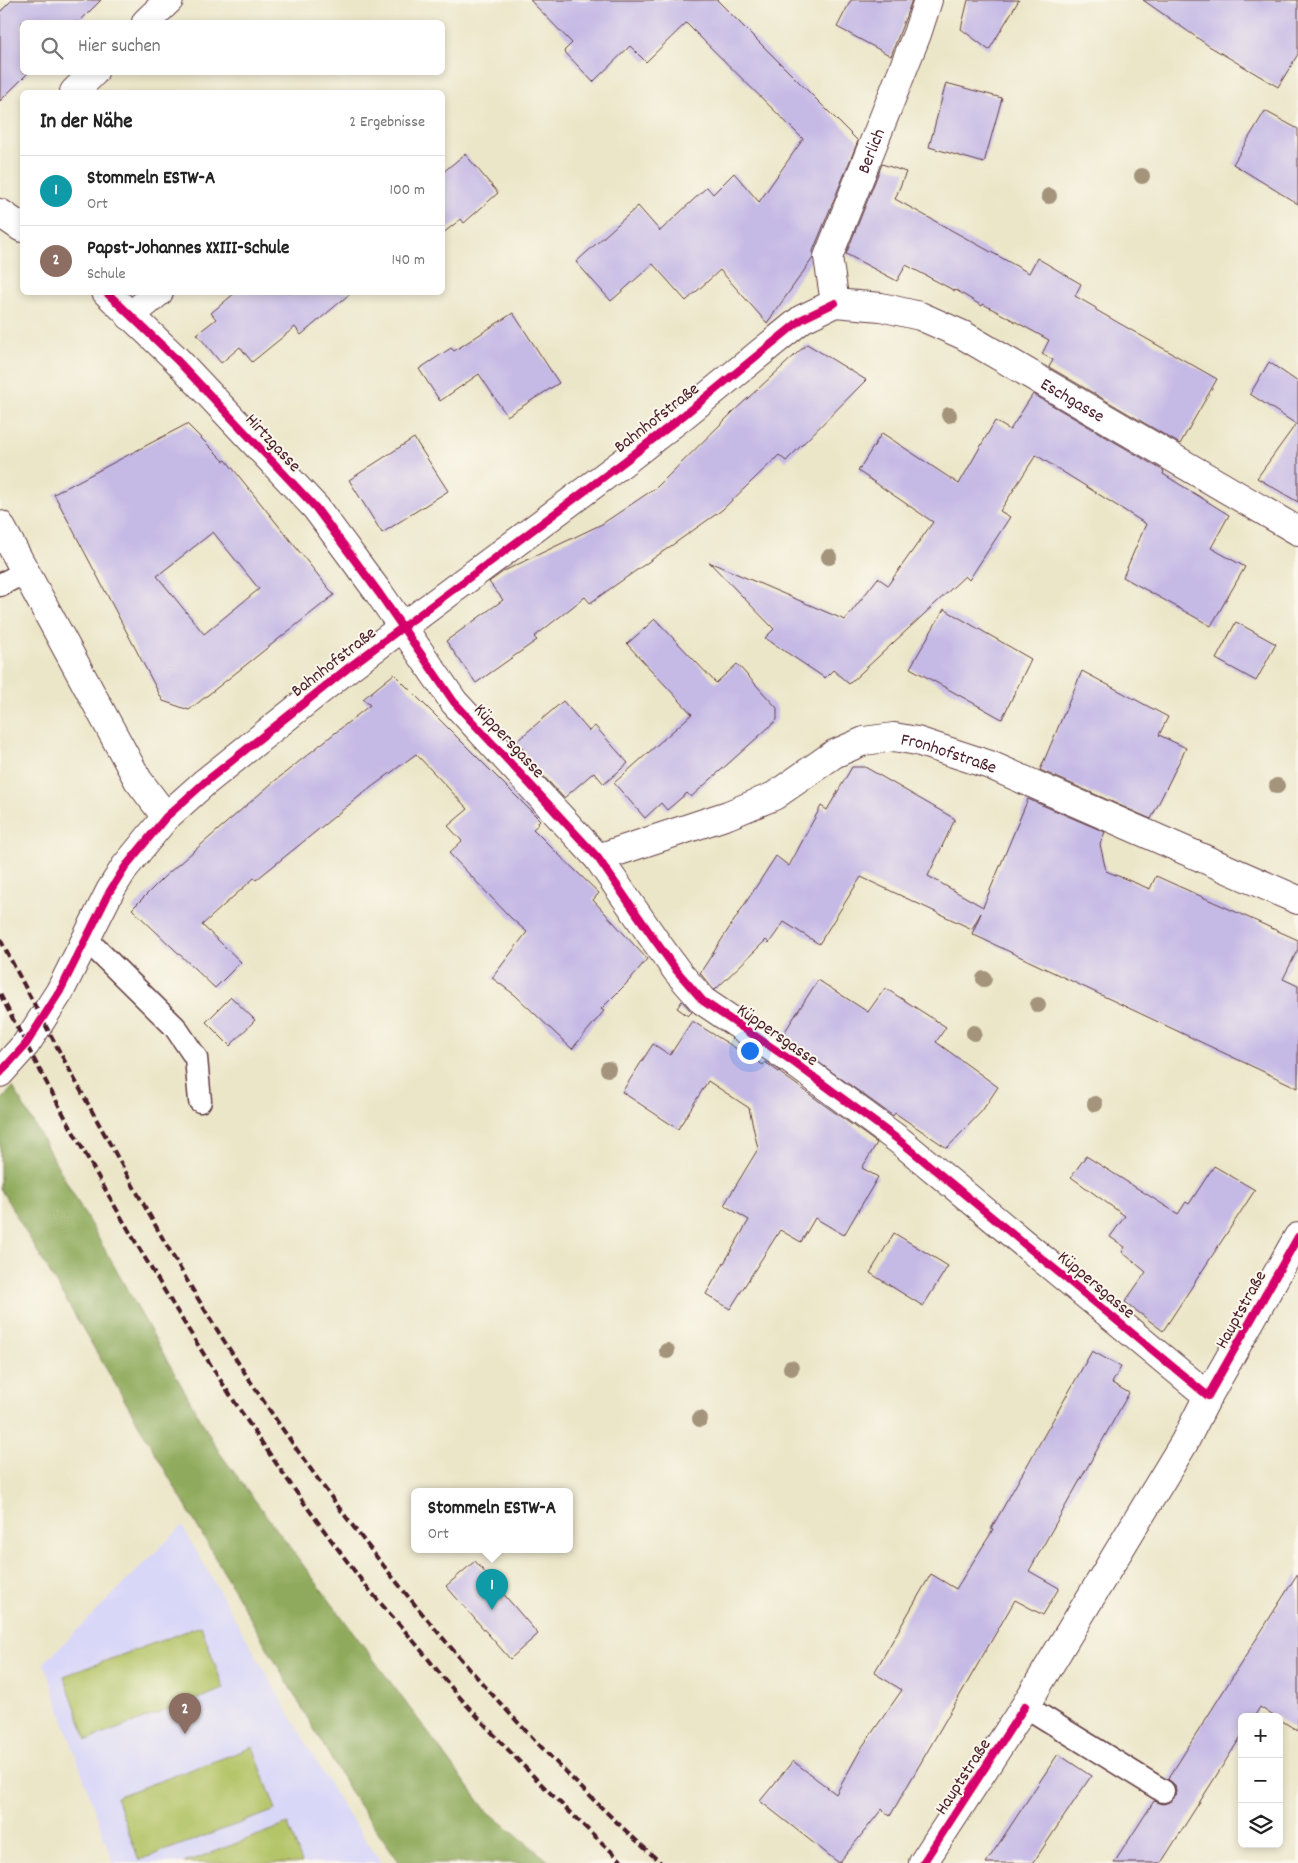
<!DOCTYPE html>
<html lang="de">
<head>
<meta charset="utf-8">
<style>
	:root { --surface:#fff; --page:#f2f2f2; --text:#222; --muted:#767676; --line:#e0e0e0; --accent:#ea580c }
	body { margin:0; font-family:Dekko,sans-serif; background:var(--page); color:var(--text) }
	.controls { position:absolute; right:15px; bottom:15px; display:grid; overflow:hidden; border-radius:8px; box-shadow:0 2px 8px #0003 }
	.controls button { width:45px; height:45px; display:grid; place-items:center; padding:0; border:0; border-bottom:1px solid var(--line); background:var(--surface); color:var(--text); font:25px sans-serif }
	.you { position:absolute; left:749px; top:1050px; width:18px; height:18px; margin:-12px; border:4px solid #fff; border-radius:50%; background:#1a73e8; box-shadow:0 0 0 8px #1a73e833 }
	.badge { display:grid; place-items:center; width:32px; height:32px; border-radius:50%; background:var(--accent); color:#fff; font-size:16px; font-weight:700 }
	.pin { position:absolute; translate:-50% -41px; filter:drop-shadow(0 1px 2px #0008) }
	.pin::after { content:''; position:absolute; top:26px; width:18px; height:15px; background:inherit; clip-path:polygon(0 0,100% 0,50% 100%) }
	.popup { position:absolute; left:411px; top:1488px; width:162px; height:65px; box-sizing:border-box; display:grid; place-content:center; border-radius:8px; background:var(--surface); filter:drop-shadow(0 1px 4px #0005); font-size:16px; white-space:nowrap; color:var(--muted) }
	.popup b { font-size:19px; color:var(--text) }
	.popup::after { content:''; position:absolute; left:50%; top:100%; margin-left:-10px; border:10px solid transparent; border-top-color:var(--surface) }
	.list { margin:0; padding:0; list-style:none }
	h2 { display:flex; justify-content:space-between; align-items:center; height:65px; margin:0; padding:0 20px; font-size:21px }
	h2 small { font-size:16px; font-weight:400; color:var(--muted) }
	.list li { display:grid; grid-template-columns:32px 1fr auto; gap:15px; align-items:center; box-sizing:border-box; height:70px; padding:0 20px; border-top:1px solid var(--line) }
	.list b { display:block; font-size:19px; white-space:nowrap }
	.list p { margin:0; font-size:16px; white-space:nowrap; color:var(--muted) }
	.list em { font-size:16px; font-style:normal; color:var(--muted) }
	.icon { flex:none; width:28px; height:28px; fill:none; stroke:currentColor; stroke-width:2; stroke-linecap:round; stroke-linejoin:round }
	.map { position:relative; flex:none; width:1298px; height:1863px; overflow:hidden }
	.search { position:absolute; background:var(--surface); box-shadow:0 2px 8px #0003; left:20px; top:20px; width:425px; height:55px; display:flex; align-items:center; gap:12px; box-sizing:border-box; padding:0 18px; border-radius:8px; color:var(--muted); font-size:19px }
	.panel { position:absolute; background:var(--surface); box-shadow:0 2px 8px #0003; left:20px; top:90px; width:425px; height:205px; border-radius:8px }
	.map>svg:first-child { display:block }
	.built { fill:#d9d7f8 }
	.green { fill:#b4c467; stroke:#7f7249 }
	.forest { fill:#8faa5c; stroke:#6c6444 }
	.building { fill:#c5b9e5; fill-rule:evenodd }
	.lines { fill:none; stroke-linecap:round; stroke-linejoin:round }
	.service-casing { stroke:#623d43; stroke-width:25 }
	.minor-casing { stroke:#623d43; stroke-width:30 }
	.tertiary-casing { stroke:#623d43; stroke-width:30 }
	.service { stroke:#fff; stroke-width:22 }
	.minor { stroke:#fff; stroke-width:28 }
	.tertiary { stroke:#fff; stroke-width:28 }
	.rail { stroke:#4a1f2b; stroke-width:4; stroke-dasharray:8 4; stroke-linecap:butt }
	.cycleway-casing { stroke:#fbf7ec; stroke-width:11 }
	.cycleway { stroke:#d6006c; stroke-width:8 }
	.tree { fill:#a4947c }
	.labels { text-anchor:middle; stroke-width:4; stroke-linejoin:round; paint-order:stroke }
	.street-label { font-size:18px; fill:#4a1f2b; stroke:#fbf7ec }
</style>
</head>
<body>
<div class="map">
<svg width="1298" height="1863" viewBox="0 0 1298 1863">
	<rect width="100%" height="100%" fill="#fbf7ec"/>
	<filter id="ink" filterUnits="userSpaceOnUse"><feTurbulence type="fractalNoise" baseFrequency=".02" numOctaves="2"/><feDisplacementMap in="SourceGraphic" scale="10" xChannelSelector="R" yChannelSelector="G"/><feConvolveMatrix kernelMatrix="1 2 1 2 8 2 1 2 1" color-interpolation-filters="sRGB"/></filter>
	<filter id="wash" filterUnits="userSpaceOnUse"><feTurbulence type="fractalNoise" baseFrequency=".0096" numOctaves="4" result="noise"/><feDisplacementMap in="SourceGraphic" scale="20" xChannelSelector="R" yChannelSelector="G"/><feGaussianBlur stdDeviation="1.12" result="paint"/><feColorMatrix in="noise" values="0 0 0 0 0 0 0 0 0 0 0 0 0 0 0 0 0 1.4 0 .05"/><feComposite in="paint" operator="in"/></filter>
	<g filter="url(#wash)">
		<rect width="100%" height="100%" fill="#ece6c9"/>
		<!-- built -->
		<path class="built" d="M182 1526 342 1806 382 1863H113L44 1663Z"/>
		<!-- green -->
		<g class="green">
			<path d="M201 1626 224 1689 87 1740 64 1676Z"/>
			<path d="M253 1747 276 1810 139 1860 116 1797Z"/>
			<path d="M288 1824 302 1863H184Z"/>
		</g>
		<!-- forest -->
		<path class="forest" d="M13 1087 219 1452 485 1809 551 1863H400L352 1795 124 1399 0 1188V1102Z"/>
		<g id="blocks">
			<!-- building -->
			<g class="building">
				<path d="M12 0H101L79 22H22V72H29L0 101V12Z"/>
				<path d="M530 0H717L858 141 813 251V258L767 323 720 270 686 301 653 264 611 301 576 262 638 206 660 231 707 187 713 194 734 173 759 202 803 139 686 23 646 62 630 46 593 82 564 51 572 43Z"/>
				<path d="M851 0H912L891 56 837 27Z"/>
				<path d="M968 0H1019L989 50 961 29Z"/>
				<path d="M1143 0H1298V54L1278 87 1209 46Z"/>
				<path d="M946 83 1002 98 984 163 929 147Z"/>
				<path d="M1265 111 1298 129V204L1233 164Z"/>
				<path d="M465 154 498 193 464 223 461 219 442 234V173Z"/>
				<path d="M882 164 906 172 895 199 1029 273 1037 258 1081 284 1075 296 1096 308V310L1217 379 1180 444 1049 367 1053 360 1042 354 1049 340 983 304 982 306 956 290 955 291 906 265 897 281 846 254Z"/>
				<path d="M236 292H352L301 335 295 327 252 362 240 347 221 363 197 334 216 319 211 313Z"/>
				<path d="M513 313 559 383 507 416 479 374 440 401 419 369 451 348 454 351Z"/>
				<path d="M807 344 866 380 786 461 779 455 722 510 590 603 585 597 534 637 537 640 476 683 446 641 503 600 489 582 504 571 602 524 657 487 735 410Z"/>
				<path d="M1269 362 1298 382V502L1257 478 1296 424 1250 394Z"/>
				<path d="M1033 394 1164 471 1163 474 1229 515 1211 548 1245 567 1211 626 1123 577 1146 524 1036 455 1000 511 1010 517 969 580 965 576 849 684 833 670 825 678 765 638 774 629 709 562 845 620 878 578 888 585 933 522 858 471 882 433 959 484 995 421 1010 430Z"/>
				<path d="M187 424 224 461 226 460 334 595 189 710 163 701 54 494ZM213 532 259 589 204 634 157 576Z"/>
				<path d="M414 438 448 491 382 533 349 480Z"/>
				<path d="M944 609 1031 659 1002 719 910 668Z"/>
				<path d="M655 619 716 683 737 664 777 708V720L691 797 687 793 667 810 661 803 645 818 614 783 692 714 627 644Z"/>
				<path d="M1236 622 1276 644 1256 681 1216 659Z"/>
				<path d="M1082 671 1168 717 1159 735 1186 748 1151 819 1040 770Z"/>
				<path d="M394 674 540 820 538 822 539 824 533 829 557 853 599 893 593 900 647 959 627 983 601 1009 604 1011 572 1049 515 995 492 978 527 932 511 918 449 853 462 841 448 826 468 809 416 754 361 795 256 880 254 878 202 925 241 962 215 988 132 909 164 877 271 784 370 705 363 699Z"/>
				<path d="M563 701 589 731 595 726 628 763 604 784 594 772 564 798 537 769 517 741Z"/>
				<path d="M852 767H865L955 819 928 876 983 907 1028 799 1105 832 1100 844 1106 871 1150 889 1156 876 1298 940V949L1283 979 1298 986V1088L972 934 981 913 972 929 861 877 819 944 784 922 769 943 766 940 715 990 713 989 700 973 776 856 789 866 821 806 827 810Z"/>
				<path d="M818 980 868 1012 885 988 946 1027 936 1042 998 1087 982 1111 947 1148 895 1113 893 1116 782 1036Z"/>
				<path d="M231 997 255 1020 230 1046 206 1022Z"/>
				<path d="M682 1001 692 1012 688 1016 677 1008Z"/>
				<path d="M692 1021 763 1065 765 1062 877 1143 862 1168 878 1177 844 1235 815 1218 801 1242 780 1230 730 1309 706 1294 749 1220 724 1205 758 1149 749 1108 708 1081 678 1129 622 1092 653 1044 670 1055Z"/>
				<path d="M1086 1156 1178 1214 1186 1202 1189 1204 1214 1166 1255 1190 1163 1331 1125 1302 1146 1272 1122 1252 1125 1247 1110 1237 1125 1216 1071 1177Z"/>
				<path d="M894 1233 948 1266 923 1306 870 1273Z"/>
				<path d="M1092 1351 1121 1367 1112 1383 1129 1393 1029 1571 1059 1588 1043 1615 1015 1600 890 1816 882 1809 839 1863 760 1801 793 1761 836 1794 862 1747 902 1690 874 1673 913 1605 931 1574 956 1589 993 1530 991 1529Z"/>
				<path d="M475 1561 538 1634 510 1659 446 1586Z"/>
				<path d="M1298 1573V1731L1279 1719V1717H1275L1260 1707 1254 1717H1242V1735L1161 1863H1114L1154 1801 1163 1804 1170 1802 1174 1798 1176 1792 1175 1785 1168 1779Z"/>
				<path d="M1058 1754 1091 1776 1033 1863H986Z"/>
			</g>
		</g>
	</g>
	<g filter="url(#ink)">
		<use href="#blocks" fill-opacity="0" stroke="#623d43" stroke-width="1"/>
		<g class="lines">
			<!-- service casing -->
			<g class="service-casing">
				<g id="service">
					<path d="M0 585 25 572"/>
					<path d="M86 939 175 1027 196 1058 200 1101"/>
					<path d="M1025 1706 1163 1791"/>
				</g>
			</g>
			<!-- minor casing -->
			<g class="minor-casing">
				<g id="minor">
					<path d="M146 22 169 0"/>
					<path d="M74 92 94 72"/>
					<path d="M0 213 22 228"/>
					<path d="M106 292 176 359 316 508 379 593 454 702 598 858 654 939 677 971 703 1001 792 1061 900 1141 1208 1396"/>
					<path id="s1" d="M835 303 828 257 917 34 928 0"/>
					<path d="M130 316 159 292"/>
					<path d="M0 525 138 780 166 817"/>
					<path id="s2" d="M598 858 728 815 774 796 834 754 864 741 894 737 917 741 990 765 1298 900"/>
				</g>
			</g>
			<!-- tertiary casing -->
			<g class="tertiary-casing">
				<g id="tertiary">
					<path id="s3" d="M0 1073 26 1044 60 991 110 891 125 867 166 817 204 783 348 668 625 461 684 415 802 319 835 303 881 307 920 316 963 335 1298 531"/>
					<path d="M923 1863 1025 1706 1184 1443 1208 1396 1298 1237"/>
				</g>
			</g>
			<!-- service -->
			<use href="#service" class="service"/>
			<!-- minor -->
			<use href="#minor" class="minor"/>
			<!-- tertiary -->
			<use href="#tertiary" class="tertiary"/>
			<!-- rail -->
			<g class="rail">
				<path d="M0 939C37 1010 75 1081 114 1151 151 1218 188 1285 230 1350 349 1536 496 1715 661 1863"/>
				<path d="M0 994C103 1194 216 1390 353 1569 372 1595 395 1619 416 1644 435 1667 454 1692 475 1714 522 1766 572 1816 624 1863"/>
			</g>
			<!-- cycleway casing -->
			<g class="cycleway-casing">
				<g id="cycleway">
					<path d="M106 292 176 359 316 508 379 593 454 702 598 858 654 939 677 971 703 1001 792 1061 900 1141 1208 1396 1298 1237"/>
					<path d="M0 1073 26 1044 60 991 110 891 125 867 166 817 204 783 348 668 625 461 684 415 802 319 835 303"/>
					<path d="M923 1863 1025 1706"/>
				</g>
			</g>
			<!-- cycleway -->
			<use href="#cycleway" class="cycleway"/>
		</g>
		<!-- trees -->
		<g class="tree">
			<circle cx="1142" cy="176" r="8"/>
			<circle cx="1049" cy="196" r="8"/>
			<circle cx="949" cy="415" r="8"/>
			<circle cx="829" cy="557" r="8"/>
			<circle cx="1277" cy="786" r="8"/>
			<circle cx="984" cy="979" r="8"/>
			<circle cx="1038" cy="1005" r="8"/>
			<circle cx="974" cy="1033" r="8"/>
			<circle cx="608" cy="1069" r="8"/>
			<circle cx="1095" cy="1104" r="8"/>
			<circle cx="667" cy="1351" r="8"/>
			<circle cx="791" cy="1368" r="8"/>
			<circle cx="700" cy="1419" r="8"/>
		</g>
	</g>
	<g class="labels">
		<!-- street labels -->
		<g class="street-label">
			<text dy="6" stroke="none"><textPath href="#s1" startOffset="161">Berlich</textPath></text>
			<text dy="6" stroke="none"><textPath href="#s3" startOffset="1412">Eschgasse</textPath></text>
			<text transform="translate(656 417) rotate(-38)" y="6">Bahnhofstraße</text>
			<text transform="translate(274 442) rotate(47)" y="6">Hirtzgasse</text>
			<text transform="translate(333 661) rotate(-38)" y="6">Bahnhofstraße</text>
			<text transform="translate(510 740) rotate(47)" y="6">Küppersgasse</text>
			<text dy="6" stroke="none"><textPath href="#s2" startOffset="380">Fronhofstraße</textPath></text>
			<text transform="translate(778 1034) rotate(35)" y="6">Küppersgasse</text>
			<text transform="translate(1097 1284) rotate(40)" y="6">Küppersgasse</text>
			<text transform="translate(1240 1309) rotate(-61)" y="6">Hauptstraße</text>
			<text transform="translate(962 1776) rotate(-57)" y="6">Hauptstraße</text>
		</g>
	</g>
</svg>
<div class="controls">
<button>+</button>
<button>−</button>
<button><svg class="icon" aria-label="layers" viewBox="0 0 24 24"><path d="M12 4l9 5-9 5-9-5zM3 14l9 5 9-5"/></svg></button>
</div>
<div class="you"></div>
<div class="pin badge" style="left:492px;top:1610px;background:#0f9aa8">1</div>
<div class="popup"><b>Stommeln ESTW-A</b>Ort</div>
<div class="pin badge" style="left:185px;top:1734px;background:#8d6e63">2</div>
<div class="search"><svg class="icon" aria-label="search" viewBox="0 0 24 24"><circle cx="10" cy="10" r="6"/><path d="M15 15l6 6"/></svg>Hier suchen</div>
<section class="panel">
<h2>In der Nähe<small>2 Ergebnisse</small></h2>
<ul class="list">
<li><span class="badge" style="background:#0f9aa8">1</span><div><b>Stommeln ESTW-A</b><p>Ort</p></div><em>100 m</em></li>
<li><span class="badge" style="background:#8d6e63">2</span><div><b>Papst-Johannes XXIII-Schule</b><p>Schule</p></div><em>140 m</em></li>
</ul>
</section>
</div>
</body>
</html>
